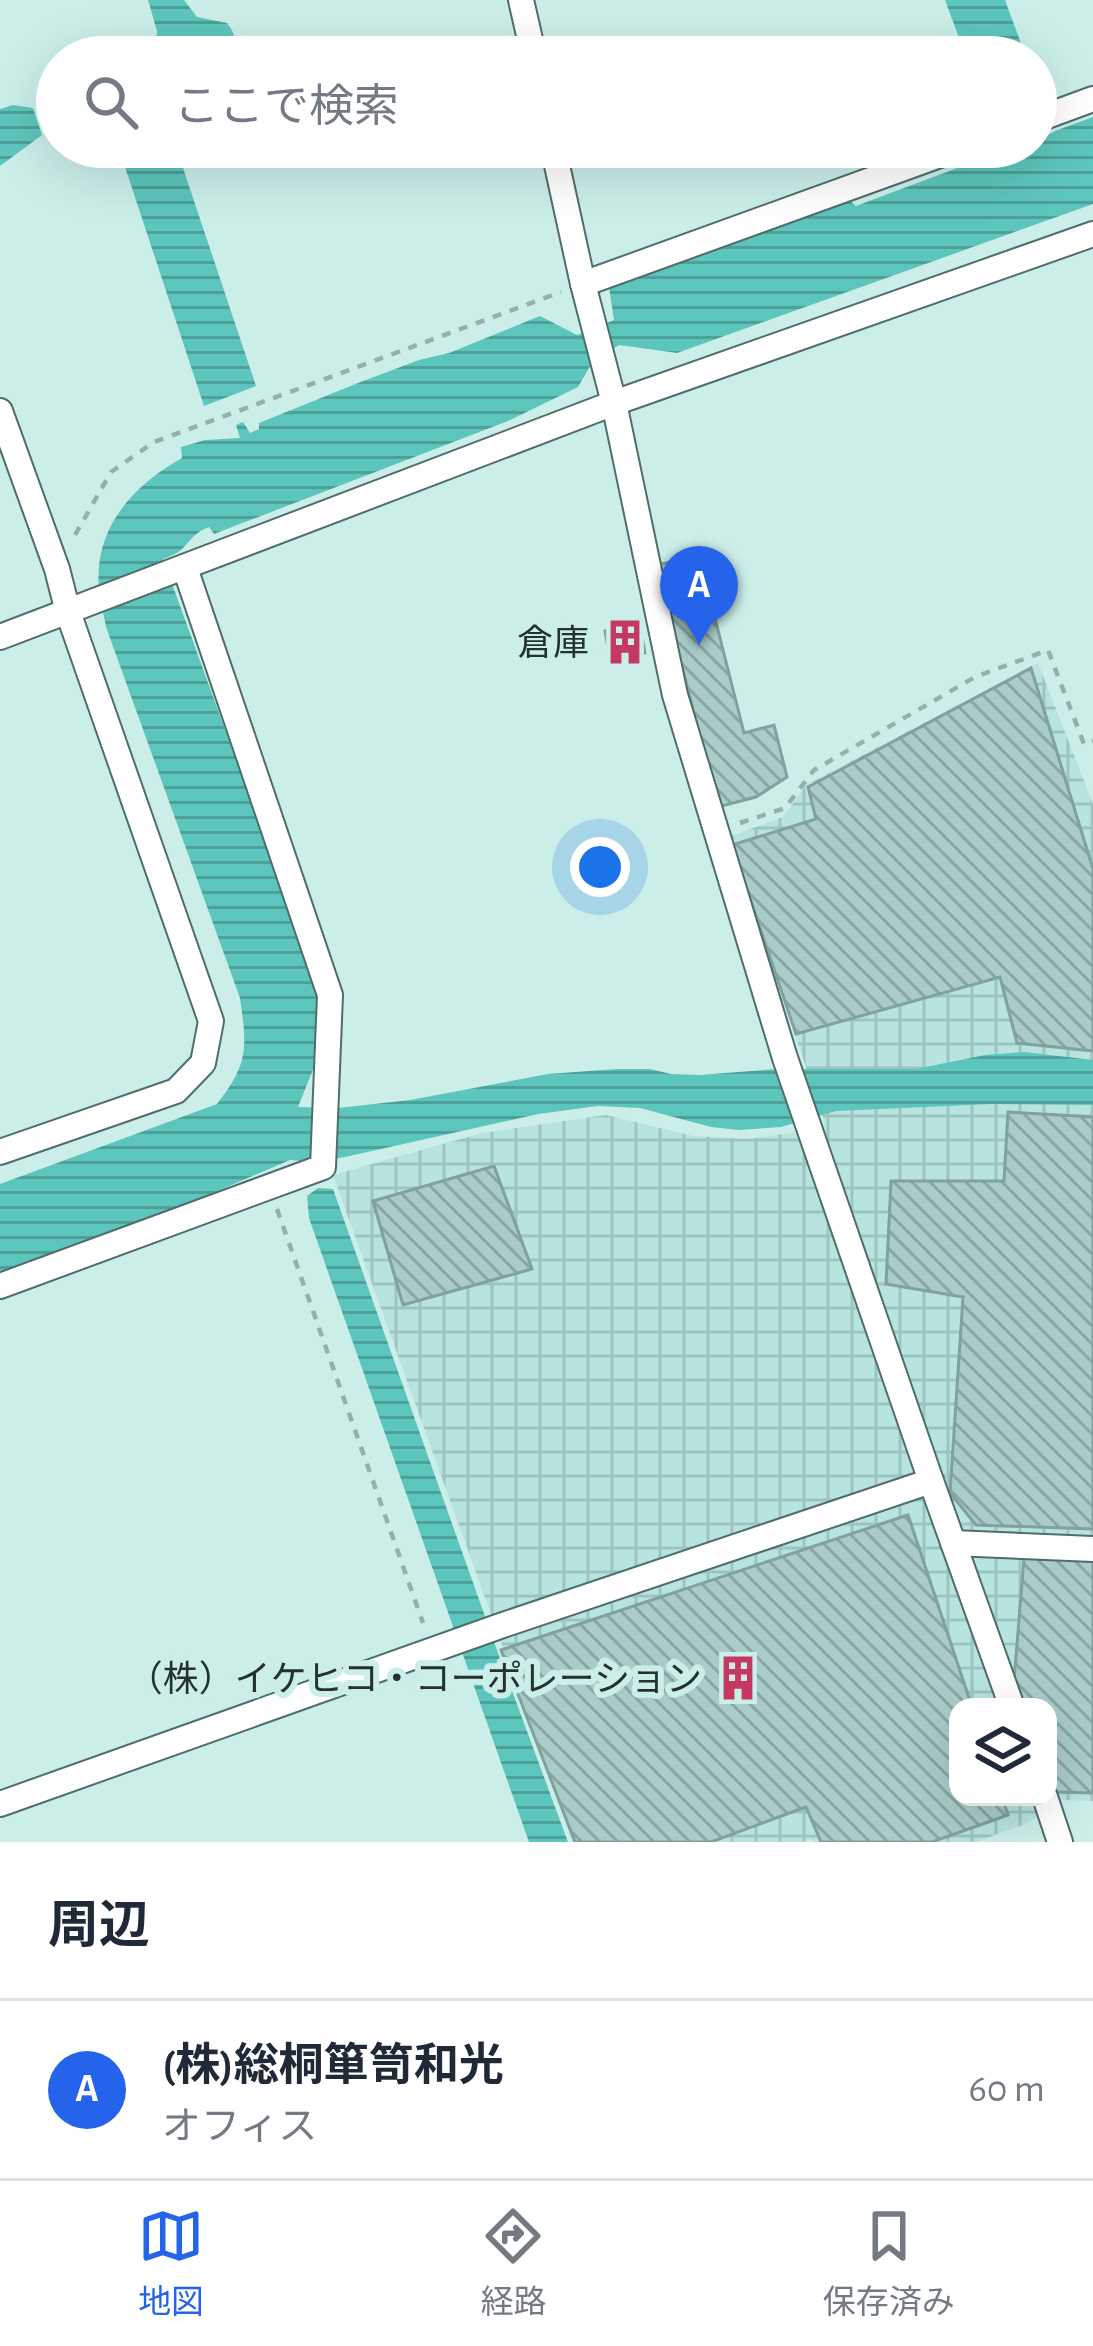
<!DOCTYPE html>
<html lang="ja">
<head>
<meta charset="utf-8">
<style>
	:root { --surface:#fff; --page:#f6f6f7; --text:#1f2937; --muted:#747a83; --line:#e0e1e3; --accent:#2563eb }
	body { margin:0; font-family:"Alegreya Sans","Noto Sans JP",sans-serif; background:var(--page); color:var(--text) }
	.controls { position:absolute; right:36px; bottom:36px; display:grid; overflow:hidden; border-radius:24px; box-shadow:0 12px 48px #0002 }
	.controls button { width:108px; height:108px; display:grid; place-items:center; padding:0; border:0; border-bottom:3px solid var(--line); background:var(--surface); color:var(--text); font:60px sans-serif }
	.you { position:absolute; left:600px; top:867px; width:42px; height:42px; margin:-30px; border:9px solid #fff; border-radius:50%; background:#1a73e8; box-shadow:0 0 0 18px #1a73e833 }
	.badge { display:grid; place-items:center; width:78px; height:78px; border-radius:50%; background:var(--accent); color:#fff; font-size:39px; font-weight:700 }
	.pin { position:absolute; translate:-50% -99px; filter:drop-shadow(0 3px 6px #0008) }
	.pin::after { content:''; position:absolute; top:63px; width:42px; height:36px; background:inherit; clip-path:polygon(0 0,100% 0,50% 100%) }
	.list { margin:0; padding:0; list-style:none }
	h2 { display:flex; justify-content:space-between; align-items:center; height:156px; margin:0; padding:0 48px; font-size:51px }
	h2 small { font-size:39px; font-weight:400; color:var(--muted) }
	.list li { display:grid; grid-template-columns:78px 1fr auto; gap:36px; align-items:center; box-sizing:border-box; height:180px; padding:0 48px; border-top:3px solid var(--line) }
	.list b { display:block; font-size:45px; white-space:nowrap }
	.list p { margin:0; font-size:39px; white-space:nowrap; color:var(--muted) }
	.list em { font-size:39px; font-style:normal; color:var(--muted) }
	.icon { flex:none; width:66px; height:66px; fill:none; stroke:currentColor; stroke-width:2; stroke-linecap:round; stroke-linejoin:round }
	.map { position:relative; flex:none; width:1093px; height:1842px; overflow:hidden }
	.search { position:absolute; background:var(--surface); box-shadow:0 12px 48px #0002; left:36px; right:36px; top:36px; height:132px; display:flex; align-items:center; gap:30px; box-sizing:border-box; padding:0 42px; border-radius:66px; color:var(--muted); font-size:45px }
	.sheet { height:336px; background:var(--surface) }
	nav { display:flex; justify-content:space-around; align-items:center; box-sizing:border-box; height:168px; border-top:3px solid var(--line); background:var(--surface); font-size:33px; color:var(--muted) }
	nav a { display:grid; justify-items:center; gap:6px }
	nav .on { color:var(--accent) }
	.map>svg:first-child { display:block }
	.industrial { fill:url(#industrial-grid); fill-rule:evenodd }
	.water { fill:url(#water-rules) }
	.building { fill:url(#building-back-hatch); stroke:#80a19d; stroke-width:3 }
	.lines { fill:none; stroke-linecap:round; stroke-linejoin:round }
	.minor-casing { stroke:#4f6e6b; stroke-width:28 }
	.path { stroke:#94b0ac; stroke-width:4.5; stroke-dasharray:9 9; stroke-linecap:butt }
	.minor { stroke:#fff; stroke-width:24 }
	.labels { text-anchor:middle; stroke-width:12; stroke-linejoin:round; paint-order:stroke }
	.poi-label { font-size:36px; fill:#243130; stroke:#cbeee9; text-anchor:end }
</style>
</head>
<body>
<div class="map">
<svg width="1093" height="1842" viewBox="0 0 1093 1842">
	<defs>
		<pattern id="industrial-grid" width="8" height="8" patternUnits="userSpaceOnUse" patternTransform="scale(3)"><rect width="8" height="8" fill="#b7e4df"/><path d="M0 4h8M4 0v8" fill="none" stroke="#9dc4c0"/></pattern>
		<pattern id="water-rules" width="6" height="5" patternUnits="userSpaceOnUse" patternTransform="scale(3)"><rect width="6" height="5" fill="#5dc6bc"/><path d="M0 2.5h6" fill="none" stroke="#4da199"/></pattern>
		<pattern id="building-back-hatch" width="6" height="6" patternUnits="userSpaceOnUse" patternTransform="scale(3)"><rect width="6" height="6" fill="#a9ccc8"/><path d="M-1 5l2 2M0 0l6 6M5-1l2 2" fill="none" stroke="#89a6a3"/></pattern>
	</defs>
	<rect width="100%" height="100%" fill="#cbeee9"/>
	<!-- industrial -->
	<path class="industrial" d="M1038 663 1093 804V1801L1061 1800 1026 1824 975 1842H814L812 1839 803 1842H573L333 1175 482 1133 606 1115 693 1136 748 1139 792 1133 825 1123 728 837 783 817 806 785ZM958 1707H1048V1797H958Z"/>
	<!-- water -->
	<g class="water">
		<path d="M148 0H184L197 17 227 23C235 33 239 45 231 57H140L156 41 157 31Z"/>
		<path d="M945 0H1005L1026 57H966Z"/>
		<path d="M13 105 33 108 42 135 0 166V109Z"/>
		<path d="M1093 117V204L677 353 619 345 592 363 578 387 508 421 214 534 209 527C196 532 193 537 184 547 179 553 170 556 163 559L315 977 320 1000 318 1057 298 1107 338 1108 410 1100 548 1074 617 1069H650L671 1074 700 1075 775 1069H916L985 1055 1024 1052 1093 1060V1105L992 1104 836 1111 781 1127 739 1130 711 1127 640 1108 598 1106 538 1114 345 1157 311 1162 290 1160 143 1223 0 1273V1184L217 1104C249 1063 247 1048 240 998L106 627C104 614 100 602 99 589 93 529 133 485 182 458L181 447 205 440 240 438 236 425 243 422 250 433 259 429V423L358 383 419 360 449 353 540 316 577 335 614 320 609 287 850 201 856 206 1008 149 1016 153 1023 150 1022 147H1036L1041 144V139L1055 131Z"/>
		<path d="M109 147H176L256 386 204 406 124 164Z"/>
		<path d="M318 1188 333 1189 498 1653 568 1842H529L309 1218 307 1196Z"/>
	</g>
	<!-- building -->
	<g class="building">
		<path d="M699 555 744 733 774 725 787 777 756 797 718 807 656 565Z"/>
		<path d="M640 626 645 653 610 659 605 631Z"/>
		<path d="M1031 668 1093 869V1051L1017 1043 1000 977 796 1034 732 845 816 819 808 787Z"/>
		<path d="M1008 1112 1093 1117V1529L976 1525 950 1493 963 1297 886 1284 891 1181H1004Z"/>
		<path d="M494 1166 532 1269 403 1305 373 1201Z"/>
		<path d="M908 1515 972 1707H958V1797H1002L1008 1815 932 1842H821L806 1807 711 1842H575L501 1650Z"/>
		<path d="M1024 1558 1093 1560V1793L1055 1792 1048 1774V1707H1023L1014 1681Z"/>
	</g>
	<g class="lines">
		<!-- minor casing -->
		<g class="minor-casing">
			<g id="minor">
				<path d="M521 0 534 57"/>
				<path d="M1036 120 1093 99"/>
				<path d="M553 147 583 284 614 403 675 695 785 1058 931 1481 1012 1707"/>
				<path d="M583 284 962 147"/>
				<path d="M0 411 57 569 68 612 211 1021 203 1063 176 1091 0 1152"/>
				<path d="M0 637 614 403 1093 234"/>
				<path d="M0 1286 323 1167 330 995 185 568"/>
				<path d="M953 1543 1093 1549"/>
				<path d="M1045 1797 1060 1842"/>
				<path d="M0 1804 503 1625 931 1481"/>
			</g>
		</g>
		<!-- path -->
		<g class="path">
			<path d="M75 535 111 472 154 442 561 292"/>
			<path d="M740 823 785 808 814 770 975 677 1048 650 1084 744 1093 741"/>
			<path d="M277 1209 423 1623"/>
		</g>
		<!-- minor -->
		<use href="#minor" class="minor"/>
	</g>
	<!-- icons -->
	<defs>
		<g id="building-bare" transform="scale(3.6)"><path d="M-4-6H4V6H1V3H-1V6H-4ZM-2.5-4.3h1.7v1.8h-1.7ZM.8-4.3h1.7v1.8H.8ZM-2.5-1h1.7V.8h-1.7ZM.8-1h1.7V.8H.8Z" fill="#c63862" stroke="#cbeee9" stroke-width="2.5" paint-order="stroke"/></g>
	</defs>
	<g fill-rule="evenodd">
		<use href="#building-bare" x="625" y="642"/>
		<use href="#building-bare" x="738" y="1678"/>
	</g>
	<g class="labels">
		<!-- poi labels -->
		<g class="poi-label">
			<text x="589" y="655">倉庫</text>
			<text x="702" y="1691">（株）イケヒコ・コーポレーション</text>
		</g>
	</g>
</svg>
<div class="controls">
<button><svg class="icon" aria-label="layers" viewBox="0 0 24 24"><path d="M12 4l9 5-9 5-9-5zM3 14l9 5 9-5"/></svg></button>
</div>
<div class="you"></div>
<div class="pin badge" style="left:699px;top:645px">A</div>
<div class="search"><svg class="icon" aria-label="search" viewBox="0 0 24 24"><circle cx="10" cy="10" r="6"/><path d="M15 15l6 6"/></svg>ここで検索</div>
</div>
<section class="sheet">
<h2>周辺<small></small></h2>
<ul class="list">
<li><span class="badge">A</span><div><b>(株)総桐箪笥和光</b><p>オフィス</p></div><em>60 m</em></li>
</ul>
</section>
<nav>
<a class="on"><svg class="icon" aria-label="map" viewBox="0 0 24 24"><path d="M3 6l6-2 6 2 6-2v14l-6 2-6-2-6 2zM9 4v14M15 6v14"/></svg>地図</a>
<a><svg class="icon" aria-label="directions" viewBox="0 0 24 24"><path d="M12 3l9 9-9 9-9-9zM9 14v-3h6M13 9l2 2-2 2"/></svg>経路</a>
<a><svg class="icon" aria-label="saved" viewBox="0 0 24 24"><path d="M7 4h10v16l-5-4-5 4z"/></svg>保存済み</a>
</nav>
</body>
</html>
